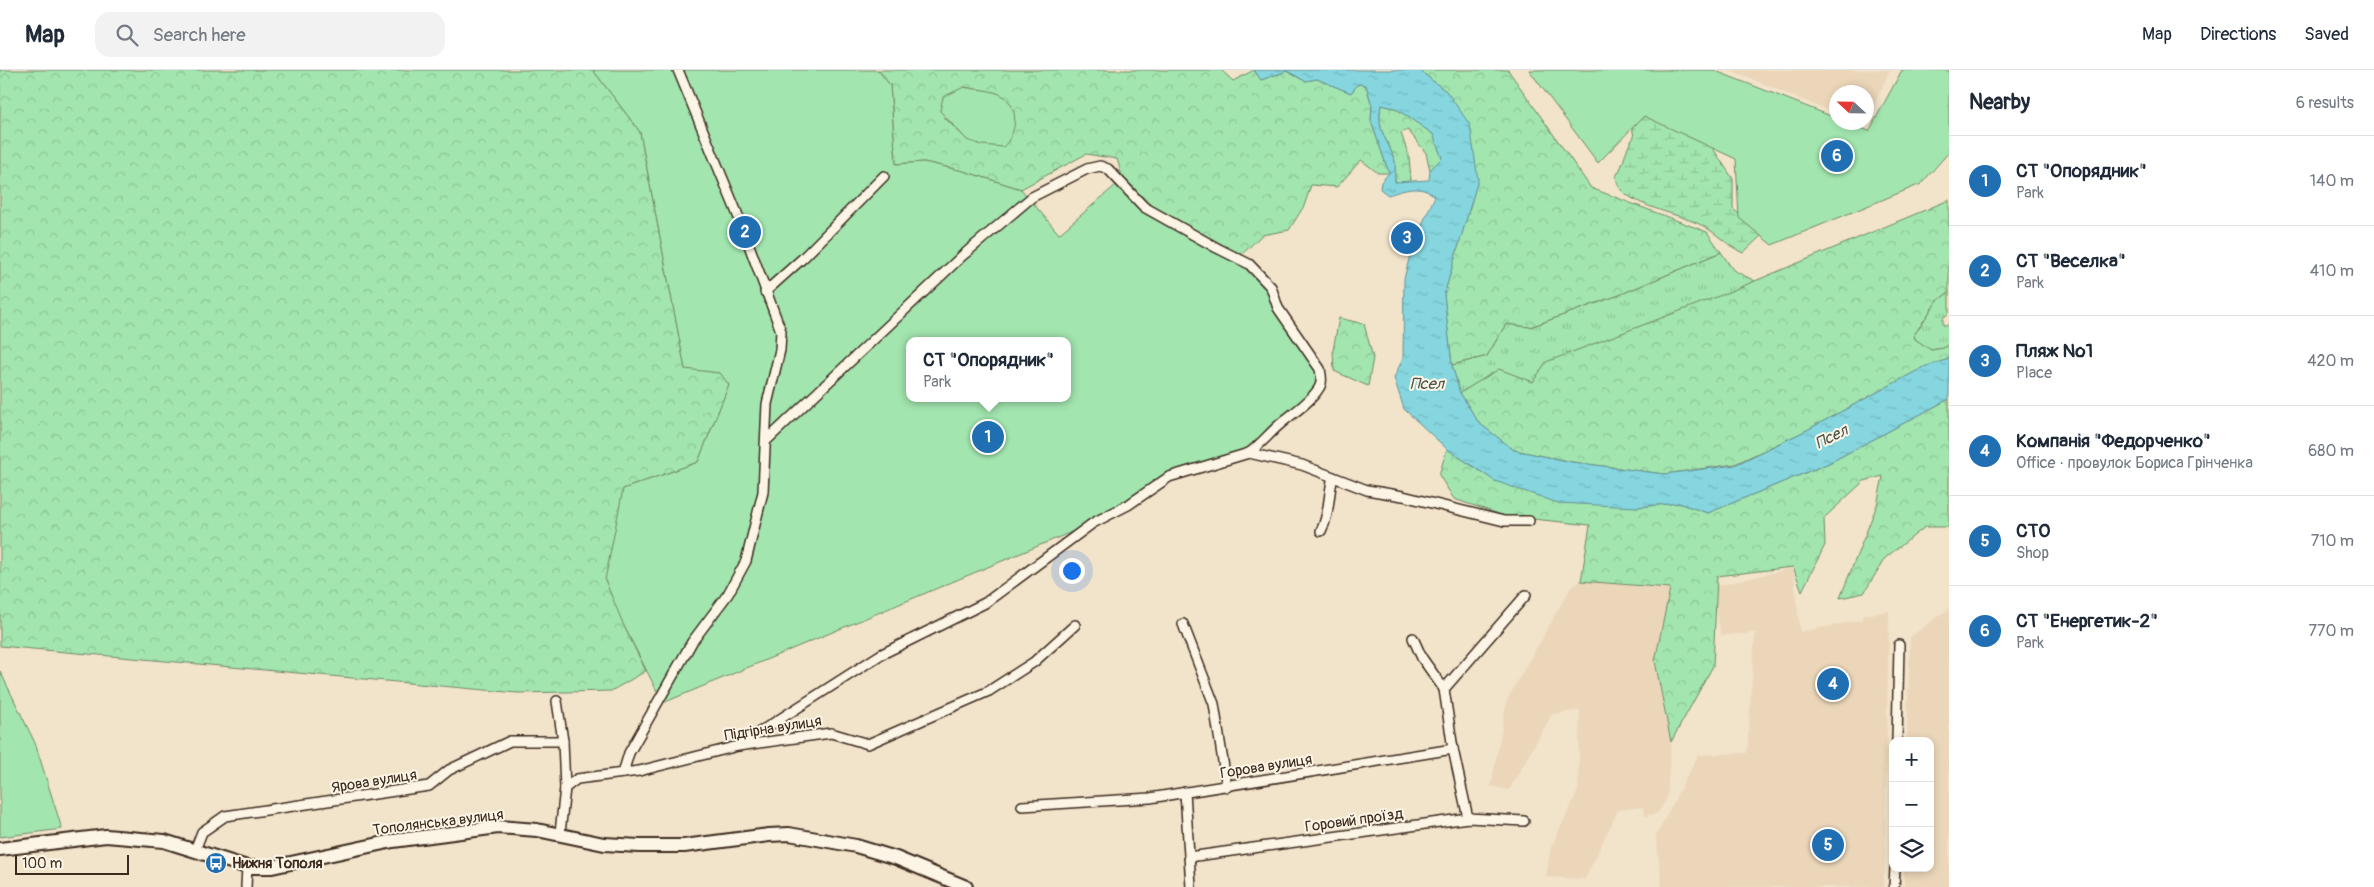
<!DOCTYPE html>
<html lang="en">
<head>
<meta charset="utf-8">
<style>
	:root { --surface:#fff; --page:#f2f2f3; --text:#1f2937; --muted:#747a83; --line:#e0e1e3; --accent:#1f6fb2 }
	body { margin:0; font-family:Pangolin,sans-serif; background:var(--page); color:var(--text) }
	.controls { position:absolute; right:15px; bottom:15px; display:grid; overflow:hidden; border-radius:10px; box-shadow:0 2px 8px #0003 }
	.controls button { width:45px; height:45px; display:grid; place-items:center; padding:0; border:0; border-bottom:1px solid var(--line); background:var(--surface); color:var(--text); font:25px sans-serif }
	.compass { position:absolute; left:1829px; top:15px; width:45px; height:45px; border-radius:50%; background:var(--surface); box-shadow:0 2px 8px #0003; rotate:292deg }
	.scale { position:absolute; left:15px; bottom:12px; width:114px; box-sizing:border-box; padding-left:5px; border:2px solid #3b2a1e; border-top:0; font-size:14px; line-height:18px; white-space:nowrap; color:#3b2a1e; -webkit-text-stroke:4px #fcf5e5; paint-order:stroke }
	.you { position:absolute; left:1071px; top:500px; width:18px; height:18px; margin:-12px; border:4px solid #fff; border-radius:50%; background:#1a73e8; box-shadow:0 0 0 8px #1a73e833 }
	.badge { display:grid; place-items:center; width:32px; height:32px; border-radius:50%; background:var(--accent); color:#fff; font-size:16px; font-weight:700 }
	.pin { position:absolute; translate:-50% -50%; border:2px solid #fff; box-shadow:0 1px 5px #0006 }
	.popup { position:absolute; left:906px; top:267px; width:165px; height:65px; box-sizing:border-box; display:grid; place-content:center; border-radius:10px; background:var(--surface); filter:drop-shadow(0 1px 4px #0005); font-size:16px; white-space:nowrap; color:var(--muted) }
	.popup b { font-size:19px; color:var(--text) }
	.popup::after { content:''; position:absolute; left:50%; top:100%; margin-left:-10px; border:10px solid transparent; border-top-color:var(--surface) }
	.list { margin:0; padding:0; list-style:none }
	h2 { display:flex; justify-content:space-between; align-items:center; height:65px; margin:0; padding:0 20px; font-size:21px }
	h2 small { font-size:16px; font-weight:400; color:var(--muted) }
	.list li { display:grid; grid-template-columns:32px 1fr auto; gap:15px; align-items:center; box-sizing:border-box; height:90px; padding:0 20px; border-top:1px solid var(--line) }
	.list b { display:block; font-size:19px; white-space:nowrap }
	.list p { margin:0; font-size:16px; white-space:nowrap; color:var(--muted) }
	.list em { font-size:16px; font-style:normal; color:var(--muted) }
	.icon { flex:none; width:28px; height:28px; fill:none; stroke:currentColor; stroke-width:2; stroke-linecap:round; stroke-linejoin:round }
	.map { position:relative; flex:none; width:1949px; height:817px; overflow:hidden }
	header { display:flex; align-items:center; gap:30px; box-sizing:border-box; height:70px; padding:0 25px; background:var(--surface); border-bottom:1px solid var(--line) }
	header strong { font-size:24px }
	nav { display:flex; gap:28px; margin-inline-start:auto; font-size:18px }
	.search { width:350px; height:45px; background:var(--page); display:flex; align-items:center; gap:12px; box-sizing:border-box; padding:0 18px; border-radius:15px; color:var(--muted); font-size:19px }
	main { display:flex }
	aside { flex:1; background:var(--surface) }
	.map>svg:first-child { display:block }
	.built { fill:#ebd6b9 }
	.grass { fill:url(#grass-tufts); stroke:#6e8866 }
	.forest { fill:url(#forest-crowns); stroke:#6e8866; fill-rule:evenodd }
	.wetland { fill:url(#wetland-marsh); stroke:#6e8866 }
	.garden { fill:#a2e5af; stroke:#6e8866; fill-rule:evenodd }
	.water { fill:url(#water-ripples); stroke:#679192; fill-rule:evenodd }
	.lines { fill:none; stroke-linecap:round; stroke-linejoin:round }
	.street-casing { stroke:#3b2a1e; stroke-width:12 }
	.secondary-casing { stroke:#3b2a1e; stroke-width:16 }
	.street { stroke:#fcf5e5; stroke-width:9 }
	.secondary { stroke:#fcf5e5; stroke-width:12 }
	.labels { text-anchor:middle; stroke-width:4; stroke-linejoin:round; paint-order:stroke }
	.street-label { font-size:15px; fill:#3b2a1e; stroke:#fcf5e5 }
	.poi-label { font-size:15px; font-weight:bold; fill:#3b2a1e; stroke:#fcf5e5; text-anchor:start }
	.water-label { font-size:16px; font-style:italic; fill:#4e554e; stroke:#fcf5e5 }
</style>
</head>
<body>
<header>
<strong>Map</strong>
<div class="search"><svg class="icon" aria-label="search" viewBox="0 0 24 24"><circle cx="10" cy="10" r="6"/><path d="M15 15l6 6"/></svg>Search here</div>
<nav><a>Map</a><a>Directions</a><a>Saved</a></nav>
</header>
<main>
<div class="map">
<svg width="1949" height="817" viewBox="0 0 1949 817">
	<defs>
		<pattern id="grass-tufts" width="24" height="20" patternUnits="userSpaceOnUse" patternTransform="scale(1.25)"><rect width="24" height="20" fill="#a2e5af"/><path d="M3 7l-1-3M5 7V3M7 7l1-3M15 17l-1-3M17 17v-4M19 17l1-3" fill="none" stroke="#8cc596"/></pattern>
		<pattern id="forest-crowns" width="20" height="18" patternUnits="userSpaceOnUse" patternTransform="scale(1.25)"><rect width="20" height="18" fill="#a2e5af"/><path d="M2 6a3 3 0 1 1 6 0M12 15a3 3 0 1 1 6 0" fill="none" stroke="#8cc596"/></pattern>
		<pattern id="wetland-marsh" width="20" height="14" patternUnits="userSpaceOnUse" patternTransform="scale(1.25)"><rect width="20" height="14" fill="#a2e5af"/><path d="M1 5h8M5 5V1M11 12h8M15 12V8" fill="none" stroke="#8cc596"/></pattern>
		<pattern id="water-ripples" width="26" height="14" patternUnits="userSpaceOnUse" patternTransform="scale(1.25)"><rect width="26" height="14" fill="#85d6df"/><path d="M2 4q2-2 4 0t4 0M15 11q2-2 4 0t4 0" fill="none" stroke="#74b8bf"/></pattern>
	</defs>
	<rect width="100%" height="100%" fill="#f2e3cb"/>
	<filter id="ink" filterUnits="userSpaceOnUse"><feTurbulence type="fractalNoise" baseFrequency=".02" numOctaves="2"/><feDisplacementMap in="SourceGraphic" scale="10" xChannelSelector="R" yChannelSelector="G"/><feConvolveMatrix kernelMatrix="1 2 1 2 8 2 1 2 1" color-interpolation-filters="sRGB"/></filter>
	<g filter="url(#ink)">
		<!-- built -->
		<g class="built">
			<path d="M1730 0H1890L1867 51 1866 22H1836V44Z"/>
			<path d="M1793 498 1800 562 1862 550 1863 545 1889 541 1884 817H1662L1656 766 1698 685 1747 683 1755 563 1721 565 1712 517Z"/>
			<path d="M1581 511 1670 518 1655 591 1671 672 1667 728 1658 743 1645 746 1643 737 1618 740 1585 809 1546 807 1551 777 1578 721 1580 640 1552 644 1509 720 1491 716 1507 630 1571 517Z"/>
			<path d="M1949 539V817H1904V798H1930V671H1907L1910 567Z"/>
		</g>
		<!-- grass -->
		<g class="grass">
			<path d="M1721 182 1733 200 1755 211 1533 312 1499 300 1460 323 1452 295 1487 286 1506 254 1530 257 1619 225Z"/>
			<path d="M1949 222V243L1943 248V255H1949V274L1943 278 1931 280 1915 269 1914 265 1937 231Z"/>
		</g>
		<!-- forest -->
		<g class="forest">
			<path d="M0 0H593L640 62 685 298 721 303 729 315 698 392 623 419 624 556 646 601 611 621 518 623 0 576Z"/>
			<path d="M878 0H1221L1233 11 1254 0 1261 10 1286 1 1305 11 1317 9 1351 23 1358 14 1366 15 1372 36 1371 51 1389 103H1378L1361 90 1337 117 1311 115 1304 136 1289 160 1262 165 1238 188 1184 166 1133 122 1123 109 1117 89 1086 84 1021 119 963 101 924 92 896 94 890 15ZM964 17 997 23 967 70 944 47Z"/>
			<path d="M1419 0H1508L1591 118 1707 162 1721 182 1619 225 1530 257 1506 254 1487 286 1452 295 1444 225 1478 109 1447 22Z"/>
			<path d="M1381 35 1395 38 1433 64 1442 88 1430 100 1426 83 1408 60 1401 63 1409 87 1411 110 1405 113 1395 112C1394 106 1396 98 1395 92 1388 68 1376 63 1381 35Z"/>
			<path d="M1949 130V222L1937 231 1914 265 1915 269 1931 280 1943 278 1949 274V289L1924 297 1807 360 1735 394 1664 404 1572 392 1514 380 1479 353 1460 323 1499 299 1533 312 1546 292 1719 226Z"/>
			<path d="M1339 248 1364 254 1373 288 1368 316 1334 301 1333 280Z"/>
			<path d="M1949 329V457H1925L1885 488 1864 523 1840 528 1877 435 1883 406 1864 411 1824 448 1825 475 1802 521 1793 497 1717 506 1713 596 1671 672 1655 591 1670 518 1581 511 1590 455 1505 446 1454 429 1439 405 1447 379 1495 411 1637 437 1678 433 1708 443 1829 393Z"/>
		</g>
		<!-- wetland -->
		<path class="wetland" d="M1646 38 1708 71 1733 109V139L1763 164 1743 183C1726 175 1714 160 1697 153 1674 143 1644 138 1624 123 1619 119 1617 113 1616 106 1626 92 1623 82 1634 67L1630 46Z"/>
		<!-- garden -->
		<g class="garden">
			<path d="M593 0H878L890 15 896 94 924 92 963 101 1021 119 1059 164 1123 109 1133 122 1184 166 1238 188 1271 217 1274 228 1320 299 1321 313 1260 376 1169 407 1093 453 663 633 624 556 605 510 623 419 698 392 729 315 720 303 685 299 640 62ZM909 271H1067V328H909Z"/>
			<path d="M1529 0H1713L1836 48V52L1847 53 1869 61 1902 0H1949V82L1921 114 1772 175 1739 148 1736 89 1644 46 1598 93Z"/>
			<path d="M964 17C975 20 993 19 1003 26 1020 37 1017 65 1003 77L982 75 967 70 940 41 943 27Z"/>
			<path d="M0 601 35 673 62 759 0 767Z"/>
		</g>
		<!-- water -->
		<path class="water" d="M1254 0H1419L1447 22 1470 55 1478 110 1444 225 1452 295 1460 323 1479 353 1514 380 1572 392 1664 404 1735 395 1807 360 1924 297 1949 289V329L1829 393 1708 443 1678 433 1637 437 1558 433 1495 411 1447 379 1404 339 1394 308 1403 288 1404 209 1412 177 1435 126C1420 114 1404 120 1388 125L1380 119 1381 112 1389 103 1371 51 1372 36 1366 15 1358 14 1351 23 1317 9 1305 11 1287 1 1261 10ZM1381 35 1395 38 1433 64 1442 88 1430 100 1429 110 1395 112C1394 106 1396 98 1395 92 1388 68 1376 63 1381 35Z"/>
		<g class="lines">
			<!-- street casing -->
			<g class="street-casing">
				<g id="street">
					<path d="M765 222 803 188 884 106"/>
					<path d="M1249 383 1302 395 1367 420 1403 426 1504 451H1529"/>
					<path d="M1321 461C1330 444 1328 425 1333 407"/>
					<path d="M1183 554 1214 634 1227 717"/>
					<path d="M1413 568 1422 588 1444 619"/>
					<path d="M557 631 563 671 565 718 560 763"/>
					<path d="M1897 671 1899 575"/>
					<path d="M738 676 880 585 985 533 1093 453 1128 435 1169 407 1249 383C1260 375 1268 365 1278 356 1291 344 1310 333 1319 318 1323 312 1321 305 1320 299L1278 238 1271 217 1249 194 1217 178 1144 137 1108 99 1100 96 1087 99 1032 127 962 186 767 370"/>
					<path d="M1453 679 1468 748"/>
					<path d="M623 703 629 683 692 572 728 524 746 491 763 422 767 334 780 280 781 261 737 143 678 0"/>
					<path d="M565 718 577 709 639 701 738 676 831 663 868 674 989 621 1034 592 1075 555"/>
					<path d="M1185 722 1191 817"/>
					<path d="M1022 736 1150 728 1453 679 1444 619 1526 525"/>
					<path d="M195 780 202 762 225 746 429 716 449 700 510 671H563"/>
					<path d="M1189 787 1468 748 1524 751"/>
					<path d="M246 817 247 797"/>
					<path d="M1894 817 1895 798"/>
				</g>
			</g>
			<!-- secondary casing -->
			<g class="secondary-casing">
				<path id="secondary" d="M0 779 106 766 164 771 247 797H272L393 771 498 757 537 760 604 774 640 776H684L769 765 789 764 856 776 896 788 966 817"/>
			</g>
			<!-- street -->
			<use href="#street" class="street"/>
			<!-- secondary -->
			<use href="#secondary" class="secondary"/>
		</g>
	</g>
	<!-- icons -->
	<defs>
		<g id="bus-disc" transform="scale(1.125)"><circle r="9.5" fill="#1f6fb2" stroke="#fcf5e5"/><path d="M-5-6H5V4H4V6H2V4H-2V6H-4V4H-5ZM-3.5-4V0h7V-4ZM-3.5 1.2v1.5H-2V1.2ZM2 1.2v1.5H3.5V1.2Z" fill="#fff"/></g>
	</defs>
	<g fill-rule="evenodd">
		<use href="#bus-disc" x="216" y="793"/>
	</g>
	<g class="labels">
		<!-- street labels -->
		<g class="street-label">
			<text transform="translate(773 658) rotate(-9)" y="5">Підгірна вулиця</text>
			<text transform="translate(1266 696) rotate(-9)" y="5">Горова вулиця</text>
			<text transform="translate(374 711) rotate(-9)" y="5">Ярова вулиця</text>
			<text transform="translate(1354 750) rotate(-8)" y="5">Горовий проїзд</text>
			<text transform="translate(438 752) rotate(-7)" y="5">Тополянська вулиця</text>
		</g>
		<!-- poi labels -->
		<g class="poi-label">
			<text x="232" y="798">Нижня Тополя</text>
		</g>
		<!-- water labels -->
		<g class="water-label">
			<text x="1427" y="319">Псел</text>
			<text transform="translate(1831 366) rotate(-27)" y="6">Псел</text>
		</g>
	</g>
</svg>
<div class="controls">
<button>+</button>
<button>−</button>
<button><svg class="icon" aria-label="layers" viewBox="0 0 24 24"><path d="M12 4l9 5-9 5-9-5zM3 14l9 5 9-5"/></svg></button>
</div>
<svg class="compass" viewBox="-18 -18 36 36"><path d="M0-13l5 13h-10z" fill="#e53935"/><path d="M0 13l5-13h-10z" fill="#747a83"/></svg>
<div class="scale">100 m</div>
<div class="you"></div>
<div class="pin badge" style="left:988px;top:367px">1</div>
<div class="popup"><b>СТ &quot;Опорядник&quot;</b>Park</div>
<div class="pin badge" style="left:745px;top:162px">2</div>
<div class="pin badge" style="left:1407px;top:168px">3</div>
<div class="pin badge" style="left:1833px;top:614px">4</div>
<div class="pin badge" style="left:1828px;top:775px">5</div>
<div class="pin badge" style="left:1837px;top:86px">6</div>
</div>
<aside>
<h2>Nearby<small>6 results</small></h2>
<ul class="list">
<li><span class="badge">1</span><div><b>СТ &quot;Опорядник&quot;</b><p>Park</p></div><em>140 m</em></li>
<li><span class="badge">2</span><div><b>СТ &quot;Веселка&quot;</b><p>Park</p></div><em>410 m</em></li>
<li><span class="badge">3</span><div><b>Пляж №1</b><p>Place</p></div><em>420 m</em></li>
<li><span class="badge">4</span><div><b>Компанія &quot;Федорченко&quot;</b><p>Office · провулок Бориса Грінченка</p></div><em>680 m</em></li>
<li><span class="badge">5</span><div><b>СТО</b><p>Shop</p></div><em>710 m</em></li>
<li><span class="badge">6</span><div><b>СТ &quot;Енергетик-2&quot;</b><p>Park</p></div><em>770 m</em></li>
</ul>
</aside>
</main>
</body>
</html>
